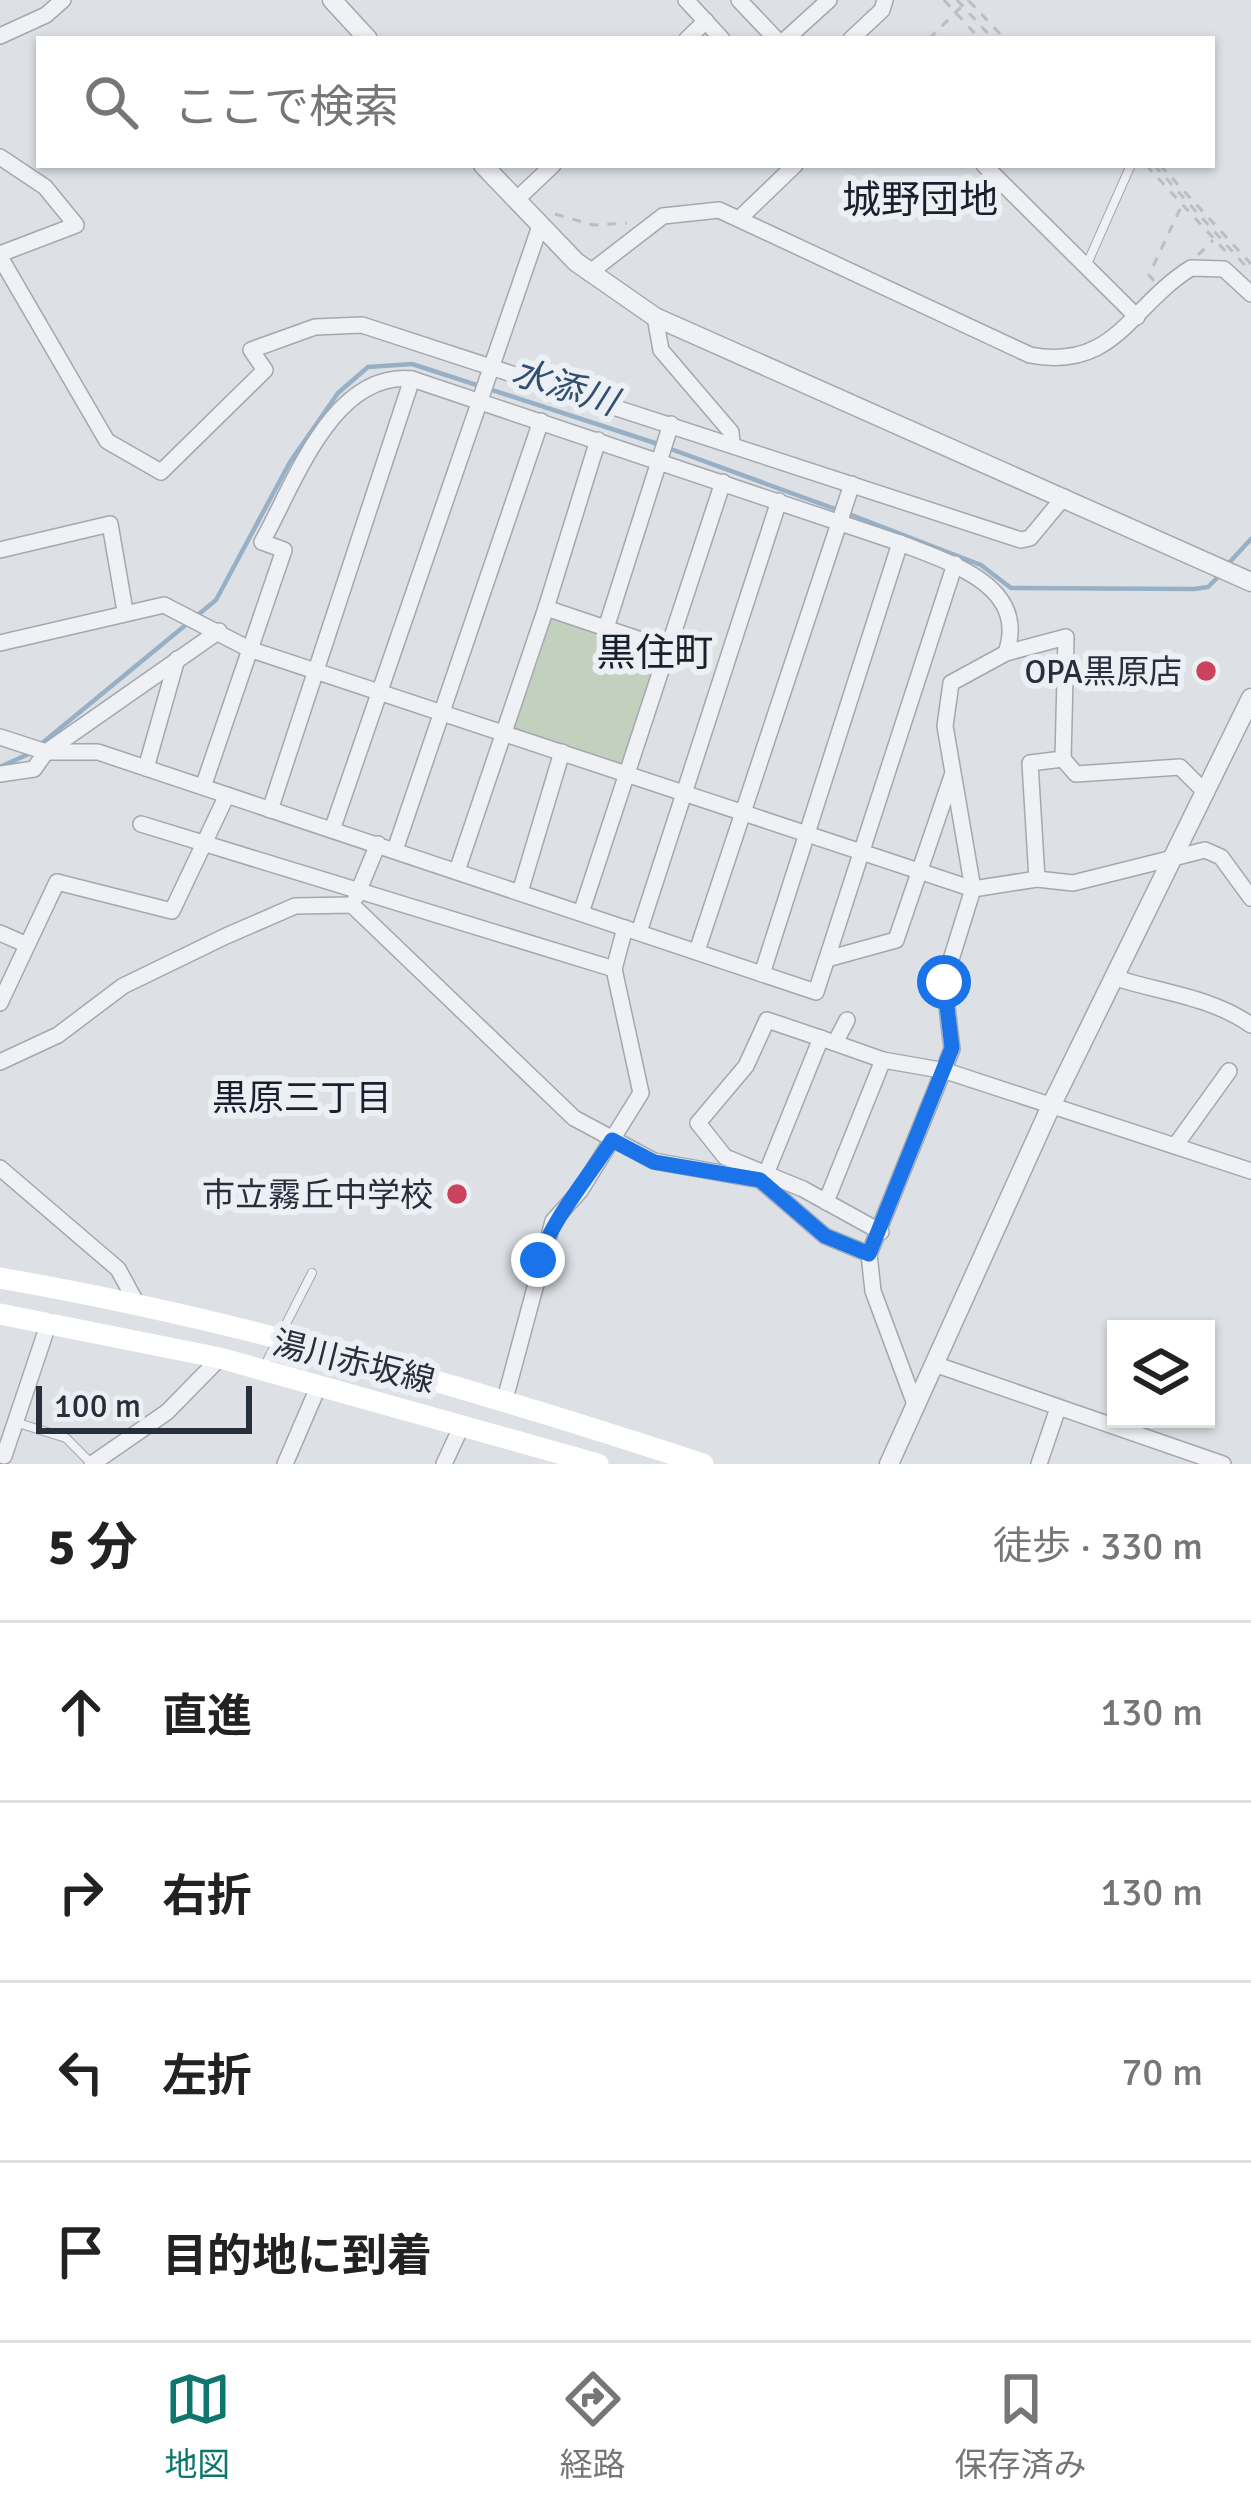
<!DOCTYPE html>
<html lang="ja">
<head>
<meta charset="utf-8">
<style>
	:root { --surface:#fff; --page:#f6f6f6; --text:#222; --muted:#767676; --line:#e0e0e0; --accent:#0f766e }
	body { margin:0; font-family:Signika,"Noto Sans JP",sans-serif; background:var(--page); color:var(--text) }
	.controls { position:absolute; right:36px; bottom:36px; display:grid; overflow:hidden; border-radius:0px; box-shadow:0 3px 9px #0004 }
	.controls button { width:108px; height:108px; display:grid; place-items:center; padding:0; border:0; border-bottom:3px solid var(--line); background:var(--surface); color:var(--text); font:60px sans-serif }
	.scale { position:absolute; left:36px; bottom:30px; width:216px; box-sizing:border-box; padding-left:12px; border:6px solid #272f3c; border-top:0; font-size:33px; line-height:42px; white-space:nowrap; color:#272f3c; -webkit-text-stroke:9px #ecf0f4; paint-order:stroke }
	.stop { position:absolute; width:36px; height:36px; margin:-27px; border:9px solid #1a73e8; border-radius:50%; background:#fff }
	.stop.end { background:#1a73e8; border-color:#fff; box-shadow:0 3px 12px #0008 }
	.list { margin:0; padding:0; list-style:none }
	h2 { display:flex; justify-content:space-between; align-items:center; height:156px; margin:0; padding:0 48px; font-size:51px }
	h2 small { font-size:39px; font-weight:400; color:var(--muted) }
	.list li { display:grid; grid-template-columns:78px 1fr auto; gap:36px; align-items:center; box-sizing:border-box; height:180px; padding:0 48px; border-top:3px solid var(--line) }
	.list b { display:block; font-size:45px; white-space:nowrap }
	.list em { font-size:39px; font-style:normal; color:var(--muted) }
	.icon { flex:none; width:66px; height:66px; fill:none; stroke:currentColor; stroke-width:2; stroke-linecap:round; stroke-linejoin:round }
	.map { position:relative; flex:none; width:1251px; height:1464px; overflow:hidden }
	.search { position:absolute; background:var(--surface); box-shadow:0 3px 9px #0004; left:36px; right:36px; top:36px; height:132px; display:flex; align-items:center; gap:30px; box-sizing:border-box; padding:0 42px; border-radius:0px; color:var(--muted); font-size:45px }
	.sheet { height:876px; background:var(--surface) }
	nav { display:flex; justify-content:space-around; align-items:center; box-sizing:border-box; height:168px; border-top:3px solid var(--line); background:var(--surface); font-size:33px; color:var(--muted) }
	nav a { display:grid; justify-items:center; gap:6px }
	nav .on { color:var(--accent) }
	.map>svg:first-child { display:block }
	.green { fill:#c3d0be }
	.lines { fill:none; stroke-linecap:round; stroke-linejoin:round }
	.stream { stroke:#98b0c6; stroke-width:4.5 }
	.service-casing { stroke:#a3a8b0; stroke-width:10 }
	.minor-casing { stroke:#a3a8b0; stroke-width:18 }
	.tertiary-casing { stroke:#a3a8b0; stroke-width:21 }
	.path { stroke:#bbbfc5; stroke-width:3; stroke-dasharray:9 9; stroke-linecap:butt }
	.service { stroke:#eff1f5; stroke-width:8 }
	.minor { stroke:#eff1f5; stroke-width:15 }
	.tertiary { stroke:#eff1f5; stroke-width:18 }
	.secondary { stroke:#fff; stroke-width:21 }
	.route { stroke:#1a73e8; stroke-width:15 }
	.poi-dot { fill:#cb425c; stroke:#ecf0f4; stroke-width:4.5 }
	.labels { text-anchor:middle; stroke-width:12; stroke-linejoin:round; paint-order:stroke }
	.poi-label { font-size:33px; fill:#272f3c; stroke:#ecf0f4; text-anchor:end }
	.street-label { font-size:33px; fill:#272f3c; stroke:#ecf0f4 }
	.water-label { font-size:36px; font-style:italic; fill:#324f6f; stroke:#ecf0f4 }
	.neighbourhood-label { font-size:36px; fill:#19202d; stroke:#ecf0f4 }
	.quarter-label { font-size:39px; fill:#19202d; stroke:#ecf0f4 }
</style>
</head>
<body>
<div class="map">
<svg width="1251" height="1464" viewBox="0 0 1251 1464">
	<rect width="100%" height="100%" fill="#dde1e6"/>
	<!-- green -->
	<path class="green" d="M549 614 659 651 623 764 509 730Z"/>
	<g class="lines">
		<!-- stream -->
		<g class="stream">
			<path d="M668 448 838 510"/>
			<path d="M849 514 981 565 1011 588 1194 589 1208 587 1222 573"/>
			<path d="M1228 564 1251 539"/>
			<path d="M41 744 216 600 290 462 338 393 368 367 412 364 658 444"/>
			<path d="M0 767 33 752"/>
		</g>
		<!-- service casing -->
		<g class="service-casing">
			<g id="service">
				<path d="M1087 264 1130 167"/>
				<path d="M263 1369 312 1273"/>
				<path d="M18 1423 66 1438 92 1464"/>
			</g>
		</g>
		<!-- minor casing -->
		<g class="minor-casing">
			<g id="minor">
				<path d="M686 0 722 39"/>
				<path d="M739 0 776 39"/>
				<path d="M0 36 46 15 63 0"/>
				<path d="M687 39 706 21"/>
				<path d="M786 39 829 0"/>
				<path d="M851 39 882 10 885 0"/>
				<path d="M0 157 45 187 76 225 0 254"/>
				<path d="M984 165 1137 317"/>
				<path d="M516 200 553 165"/>
				<path d="M740 218 795 165"/>
				<path d="M0 257 107 441 161 472 265 370 251 350 315 327 362 325 1021 540 1030 538 1064 497"/>
				<path d="M589 273 663 216 719 210 1030 355C1115 371 1130 306 1191 268L1224 269 1251 294"/>
				<path d="M655 317 661 350 731 432 732 443"/>
				<path d="M0 550 110 524 125 611"/>
				<path d="M546 608 598 440"/>
				<path d="M606 628 671 424"/>
				<path d="M0 643 164 605 249 649 973 889 1037 879 1073 883 1205 850 1221 857 1251 898"/>
				<path d="M1006 653 1066 637 1063 759 1030 763 1037 879"/>
				<path d="M0 737 46 752H98L816 992 955 564"/>
				<path d="M1063 759 1076 774 1180 767 1206 793"/>
				<path d="M146 768 177 659"/>
				<path d="M0 774 34 769 46 752 219 631"/>
				<path d="M203 787 284 550 262 542C294 485 332 371 412 379"/>
				<path d="M270 810 412 379 900 543C951 563 1029 586 1006 653L951 683 945 726 973 889 944 982 952 1049 869 1254 873 1291 916 1407"/>
				<path d="M141 824 614 969"/>
				<path d="M332 830 540 226"/>
				<path d="M395 850 541 421"/>
				<path d="M457 871 546 608 668 649"/>
				<path d="M520 892 562 752"/>
				<path d="M356 897 378 844"/>
				<path d="M581 913 723 482"/>
				<path d="M639 932 779 501"/>
				<path d="M0 933 25 944"/>
				<path d="M697 951 852 484"/>
				<path d="M827 959 896 940 952 776"/>
				<path d="M762 974 900 543"/>
				<path d="M1116 978C1163 993 1211 997 1251 1025"/>
				<path d="M0 1003 57 882 172 911 227 795"/>
				<path d="M847 1020 835 1043 883 1060 946 1071 1251 1171"/>
				<path d="M835 1043 767 1020 746 1066 698 1123 725 1157 803 1189 881 1232"/>
				<path d="M0 1062 58 1035 123 986 226 936 295 906 352 905 574 1118 654 1161 760 1180 825 1236 869 1254"/>
				<path d="M1175 1146 1229 1071"/>
				<path d="M0 1168 118 1269 136 1302"/>
				<path d="M766 1174 821 1038"/>
				<path d="M826 1202 883 1060"/>
				<path d="M937 1365 1223 1464"/>
				<path d="M505 1399 553 1221 580 1191 641 1093 614 969 625 928"/>
				<path d="M4 1456 49 1322"/>
				<path d="M92 1464 167 1412 220 1358"/>
				<path d="M285 1464 319 1385"/>
				<path d="M444 1464 462 1425"/>
				<path d="M1039 1464 1058 1408"/>
			</g>
		</g>
		<!-- tertiary casing -->
		<g class="tertiary-casing">
			<g id="tertiary">
				<path d="M332 0 368 39"/>
				<path d="M483 165 576 262 655 317 1251 582"/>
				<path d="M889 1464 1051 1106 1251 698"/>
			</g>
		</g>
		<!-- path -->
		<g class="path">
			<path d="M944 0 980 39"/>
			<path d="M957 0 993 39"/>
			<path d="M969 1 1005 39"/>
			<path d="M929 39 968 0"/>
			<path d="M1146 165 1230 256"/>
			<path d="M1154 165 1251 272"/>
			<path d="M1160 165 1251 264"/>
			<path d="M555 214 593 225 627 223"/>
			<path d="M1198 255 1213 240"/>
			<path d="M1154 281 1149 275 1182 205"/>
		</g>
		<!-- service -->
		<use href="#service" class="service"/>
		<!-- minor -->
		<use href="#minor" class="minor"/>
		<!-- tertiary -->
		<use href="#tertiary" class="tertiary"/>
		<!-- secondary -->
		<g class="secondary">
			<path d="M0 1278C238 1319 473 1389 703 1464"/>
			<path d="M0 1314 220 1358 598 1464"/>
		</g>
	</g>
	<g class="lines">
		<!-- route -->
		<path class="route" d="M538 1260C555 1215 586 1181 612 1140L654 1162 760 1180 825 1236 869 1254 952 1048 944 982"/>
	</g>
	<!-- markers -->
	<g class="poi-dot">
		<circle cx="1206" cy="671" r="12"/>
		<circle cx="457" cy="1194" r="12"/>
	</g>
	<g class="labels">
		<!-- poi labels -->
		<g class="poi-label">
			<text x="1182" y="683">OPA黒原店</text>
			<text x="433" y="1206">市立霧丘中学校</text>
		</g>
		<!-- street labels -->
		<g class="street-label">
			<text transform="translate(354 1361) rotate(14)" y="12">湯川赤坂線</text>
		</g>
		<!-- water labels -->
		<g class="water-label">
			<text transform="translate(565 386) rotate(18)" y="13">水添川</text>
		</g>
		<!-- neighbourhood labels -->
		<g class="neighbourhood-label">
			<text x="302" y="1110">黒原三丁目</text>
		</g>
		<!-- quarter labels -->
		<g class="quarter-label">
			<text x="920" y="213">城野団地</text>
			<text x="655" y="666">黒住町</text>
		</g>
	</g>
</svg>
<div class="controls">
<button><svg class="icon" aria-label="layers" viewBox="0 0 24 24"><path d="M12 4l9 5-9 5-9-5zM3 14l9 5 9-5"/></svg></button>
</div>
<div class="scale">100 m</div>
<div class="stop" style="left:944px;top:982px"></div>
<div class="stop end" style="left:538px;top:1260px"></div>
<div class="search"><svg class="icon" aria-label="search" viewBox="0 0 24 24"><circle cx="10" cy="10" r="6"/><path d="M15 15l6 6"/></svg>ここで検索</div>
</div>
<section class="sheet">
<h2>5 分<small>徒歩 · 330 m</small></h2>
<ul class="list">
<li><svg class="icon" aria-label="ahead" viewBox="0 0 24 24"><path d="M12 20V5M6 11l6-6 6 6"/></svg><div><b>直進</b></div><em>130 m</em></li>
<li><svg class="icon" aria-label="right" viewBox="0 0 24 24"><path d="M7 20v-9h11M14 6l5 5-5 5"/></svg><div><b>右折</b></div><em>130 m</em></li>
<li><svg class="icon" aria-label="left" viewBox="0 0 24 24"><path d="M17 20v-9H6M10 6l-5 5 5 5"/></svg><div><b>左折</b></div><em>70 m</em></li>
<li><svg class="icon" aria-label="arrive" viewBox="0 0 24 24"><path d="M6 21V4h12l-3 4 3 4H6"/></svg><div><b>目的地に到着</b></div></li>
</ul>
</section>
<nav>
<a class="on"><svg class="icon" aria-label="map" viewBox="0 0 24 24"><path d="M3 6l6-2 6 2 6-2v14l-6 2-6-2-6 2zM9 4v14M15 6v14"/></svg>地図</a>
<a><svg class="icon" aria-label="directions" viewBox="0 0 24 24"><path d="M12 3l9 9-9 9-9-9zM9 14v-3h6M13 9l2 2-2 2"/></svg>経路</a>
<a><svg class="icon" aria-label="saved" viewBox="0 0 24 24"><path d="M7 4h10v16l-5-4-5 4z"/></svg>保存済み</a>
</nav>
</body>
</html>
